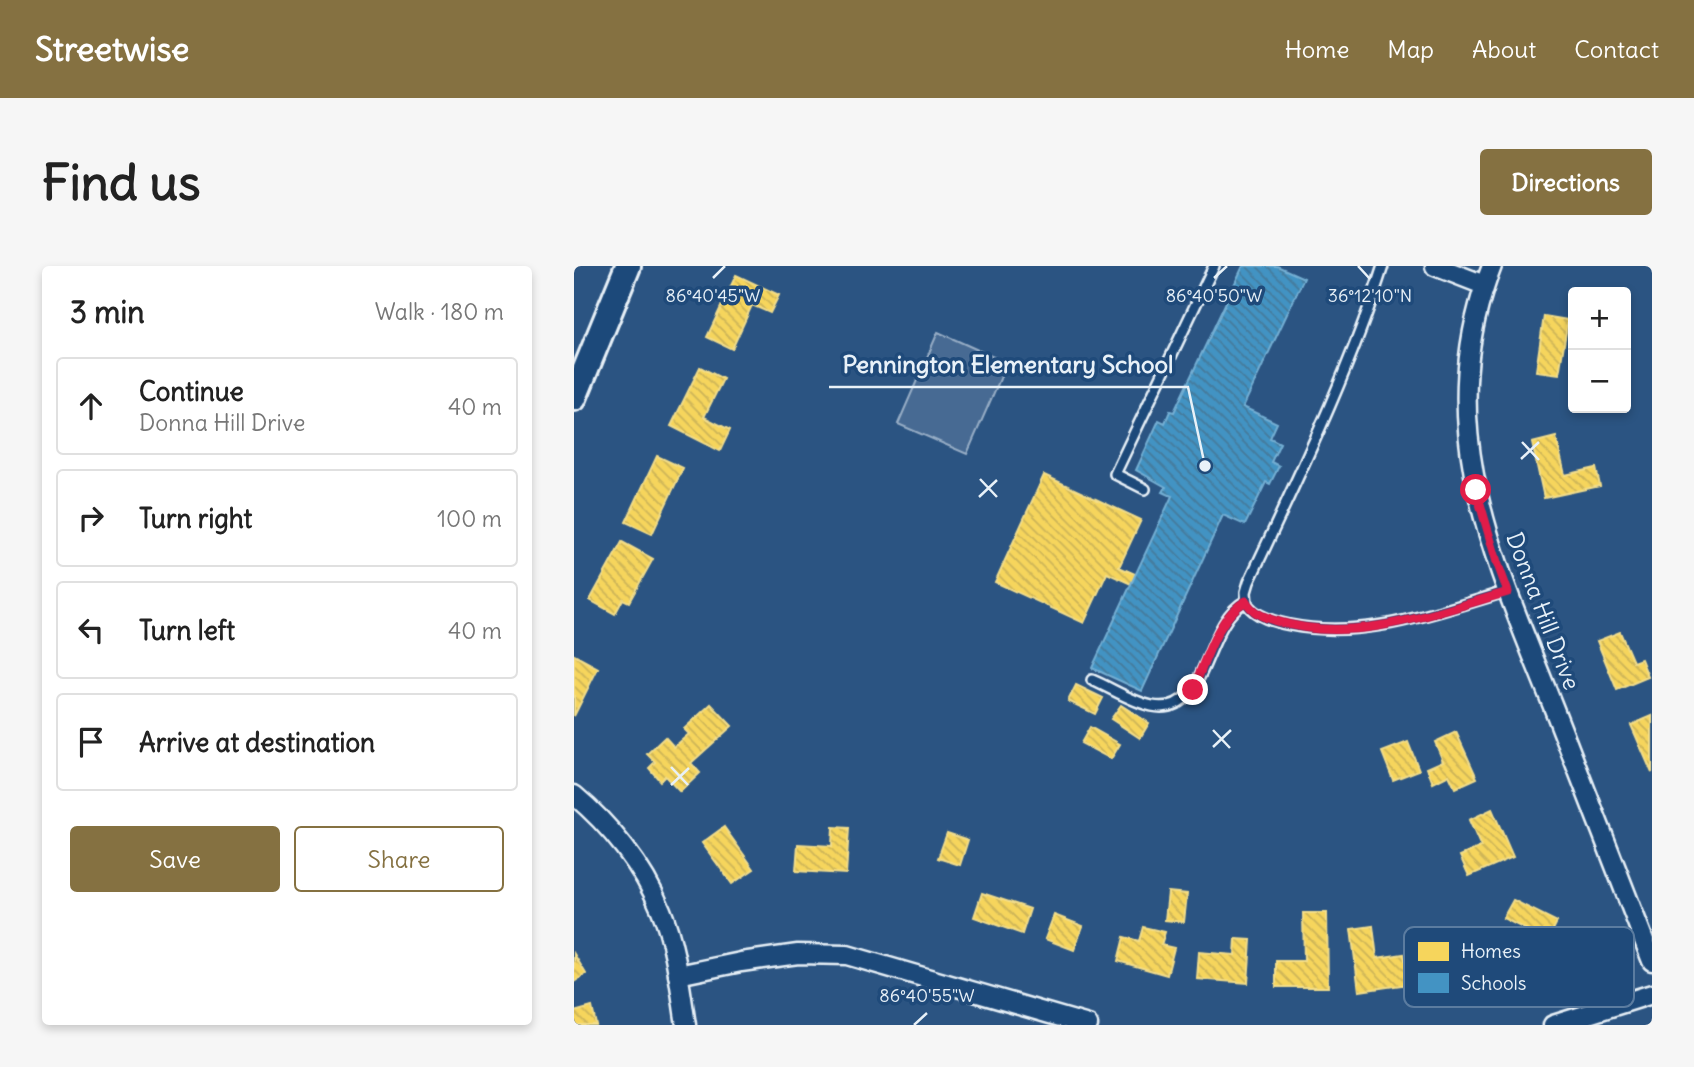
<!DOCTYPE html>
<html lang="en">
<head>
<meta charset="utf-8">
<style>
	:root { --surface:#fff; --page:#f6f6f6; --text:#222; --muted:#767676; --line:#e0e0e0; --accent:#857141 }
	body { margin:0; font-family:Delius,sans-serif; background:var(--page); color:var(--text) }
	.controls { position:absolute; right:21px; top:21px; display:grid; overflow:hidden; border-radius:7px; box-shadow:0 4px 10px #0003 }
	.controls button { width:63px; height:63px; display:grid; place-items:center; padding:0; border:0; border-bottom:2px solid var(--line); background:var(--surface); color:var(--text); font:35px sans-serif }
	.stop { position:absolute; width:21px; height:21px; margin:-16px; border:5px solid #e11d48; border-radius:50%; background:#fff }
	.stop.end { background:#e11d48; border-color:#fff; box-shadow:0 2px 7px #0008 }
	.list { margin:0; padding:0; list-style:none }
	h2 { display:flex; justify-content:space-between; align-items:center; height:91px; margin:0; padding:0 28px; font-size:30px }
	h2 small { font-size:23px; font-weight:400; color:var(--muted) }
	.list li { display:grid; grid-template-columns:46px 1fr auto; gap:21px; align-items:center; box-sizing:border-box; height:98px; margin:0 14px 14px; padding:0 14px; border:2px solid var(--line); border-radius:7px }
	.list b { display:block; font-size:26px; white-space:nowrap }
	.list p { margin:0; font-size:23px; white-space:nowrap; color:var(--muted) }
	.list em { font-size:23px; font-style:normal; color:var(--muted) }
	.actions { display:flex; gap:14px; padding:21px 28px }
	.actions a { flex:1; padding:16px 0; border:2px solid var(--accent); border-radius:7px; text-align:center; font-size:24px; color:var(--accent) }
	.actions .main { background:var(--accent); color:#fff }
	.icon { flex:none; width:38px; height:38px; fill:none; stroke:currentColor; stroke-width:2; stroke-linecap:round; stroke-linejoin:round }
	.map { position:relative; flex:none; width:1078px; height:759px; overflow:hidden; border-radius:7px }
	header { display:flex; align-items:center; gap:42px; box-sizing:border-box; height:98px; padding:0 35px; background:var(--accent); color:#fff }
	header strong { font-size:33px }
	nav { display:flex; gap:38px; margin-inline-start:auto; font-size:24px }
	.intro { display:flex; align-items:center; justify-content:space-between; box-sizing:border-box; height:168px; padding:0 42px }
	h1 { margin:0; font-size:49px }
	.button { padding:18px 32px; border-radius:7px; background:var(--accent); color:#fff; font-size:24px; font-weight:700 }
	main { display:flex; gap:42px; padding:0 42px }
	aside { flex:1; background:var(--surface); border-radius:7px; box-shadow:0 4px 10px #0003 }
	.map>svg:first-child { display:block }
	.green { fill:#476b93; stroke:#98aec6; stroke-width:2 }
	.homes { fill:url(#homes-back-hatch); stroke:#f2dd8b; stroke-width:2 }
	.schools { fill:url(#schools-back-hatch); stroke:#74afd3; stroke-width:2 }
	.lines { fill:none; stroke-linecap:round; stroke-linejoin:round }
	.lane-casing { stroke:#e8f1f8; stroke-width:14 }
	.street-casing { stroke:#e8f1f8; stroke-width:23 }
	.secondary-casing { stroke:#e8f1f8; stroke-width:30 }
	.lane { stroke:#1f4a7a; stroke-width:9 }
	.street { stroke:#1f4a7a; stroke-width:18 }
	.secondary { stroke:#1f4a7a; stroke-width:24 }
	.route { stroke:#e11d48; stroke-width:9 }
	.ticks { fill:none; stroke:#e8f1f8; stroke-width:2.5 }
	.labels { text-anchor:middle; stroke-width:7; stroke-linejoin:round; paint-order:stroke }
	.street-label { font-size:23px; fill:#e8f1f8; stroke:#1f4a7a }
	.key { fill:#1f4a7a; stroke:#5b7ca0; stroke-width:2 }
	.key-label { font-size:19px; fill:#e8f1f8 }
	.ticks-label { font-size:18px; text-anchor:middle; fill:#e8f1f8; stroke:#1f4a7a; stroke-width:7; stroke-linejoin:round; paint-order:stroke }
	.leader { fill:none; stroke:#e8f1f8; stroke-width:2.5 }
	.callout-dot { fill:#e8f1f8; stroke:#1f4a7a; stroke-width:2.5 }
	.callout-label { font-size:24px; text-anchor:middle; font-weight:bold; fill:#e8f1f8; stroke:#1f4a7a; stroke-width:7; stroke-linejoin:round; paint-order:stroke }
</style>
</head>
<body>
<header>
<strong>Streetwise</strong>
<nav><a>Home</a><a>Map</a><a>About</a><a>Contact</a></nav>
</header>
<div class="intro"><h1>Find us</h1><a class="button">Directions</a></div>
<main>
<aside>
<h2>3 min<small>Walk · 180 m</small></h2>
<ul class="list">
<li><svg class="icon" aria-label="ahead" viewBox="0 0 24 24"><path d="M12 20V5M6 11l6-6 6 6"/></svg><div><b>Continue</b><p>Donna Hill Drive</p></div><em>40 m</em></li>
<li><svg class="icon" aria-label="right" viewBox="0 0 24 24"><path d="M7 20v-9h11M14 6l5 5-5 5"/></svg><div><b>Turn right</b></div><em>100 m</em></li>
<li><svg class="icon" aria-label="left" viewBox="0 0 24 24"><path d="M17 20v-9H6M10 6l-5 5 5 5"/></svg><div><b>Turn left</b></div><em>40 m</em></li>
<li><svg class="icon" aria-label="arrive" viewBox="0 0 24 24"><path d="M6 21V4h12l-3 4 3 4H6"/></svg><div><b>Arrive at destination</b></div></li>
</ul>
<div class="actions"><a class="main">Save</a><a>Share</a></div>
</aside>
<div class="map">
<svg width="1078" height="759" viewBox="0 0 1078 759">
	<defs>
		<pattern id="homes-back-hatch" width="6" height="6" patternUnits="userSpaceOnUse" patternTransform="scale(1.75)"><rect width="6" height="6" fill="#f6d55c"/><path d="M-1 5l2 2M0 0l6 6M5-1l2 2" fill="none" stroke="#cab258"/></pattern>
		<pattern id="schools-back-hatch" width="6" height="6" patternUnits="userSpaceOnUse" patternTransform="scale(1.75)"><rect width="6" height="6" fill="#4393c3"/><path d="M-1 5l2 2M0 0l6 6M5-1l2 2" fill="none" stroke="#447999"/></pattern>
	</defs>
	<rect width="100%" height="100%" fill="#2b5482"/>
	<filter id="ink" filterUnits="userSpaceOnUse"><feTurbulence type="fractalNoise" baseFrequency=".0143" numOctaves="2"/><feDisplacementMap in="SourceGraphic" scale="14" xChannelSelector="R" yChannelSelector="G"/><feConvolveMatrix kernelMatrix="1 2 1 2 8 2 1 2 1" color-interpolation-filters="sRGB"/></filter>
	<g filter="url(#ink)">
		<!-- green -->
		<path class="green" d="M364 66 433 97 393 188 324 158Z"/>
		<!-- homes -->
		<g class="homes">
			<path d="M162 9 205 29 196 47 178 39 158 83 133 71Z"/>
			<path d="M970 50 994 54 985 108 962 105Z"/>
			<path d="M126 101 149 113 130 151 156 164 146 185 97 160Z"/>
			<path d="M982 171 991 209 1022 202 1026 220 970 232 958 177Z"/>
			<path d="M83 190 109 202 78 268 52 256Z"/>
			<path d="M470 209 567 254 545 301 561 308 557 318 533 307 510 357 421 316Z"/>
			<path d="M48 276 79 293 55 336 49 333 41 348 16 334Z"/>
			<path d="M1046 366 1059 396 1067 393 1074 411 1043 424 1023 375Z"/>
			<path d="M0 389 24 402 0 450Z"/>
			<path d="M502 419 529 432 521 448 494 435Z"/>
			<path d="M137 438 158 460 117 497 126 507 106 526 91 510 86 515 75 502 81 496 73 488 91 471 100 481 115 468 110 463Z"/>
			<path d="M547 439 575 457 566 472 537 453Z"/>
			<path d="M1078 450V507L1057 459Z"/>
			<path d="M516 461 546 478 537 493 507 477Z"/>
			<path d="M882 466 903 512 881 522 875 509 859 517 853 502 869 495 861 476Z"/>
			<path d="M834 476 845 504 819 514 808 486Z"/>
			<path d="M918 543 939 591 895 610 886 590 907 581 895 554Z"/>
			<path d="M150 561 180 603 158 618 128 577Z"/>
			<path d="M259 561 275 562 272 608 222 605 224 578 258 580Z"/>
			<path d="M373 567 394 574 386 599 364 592Z"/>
			<path d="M594 626 613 628 610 656 591 654Z"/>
			<path d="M408 627 456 643 448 668 400 651Z"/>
			<path d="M939 634 983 656 960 702 939 692 953 664 929 652Z"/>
			<path d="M729 647H753L754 721H702V695H730Z"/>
			<path d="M480 649 509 660 500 684 471 673Z"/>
			<path d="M799 660 803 692 830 688 835 718 785 725 777 663Z"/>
			<path d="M569 661 591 666 587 679 600 682 593 709 544 695 550 671 565 675Z"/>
			<path d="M662 673 677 674 674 717 623 713 625 686 661 689Z"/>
			<path d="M0 688 12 708 0 716Z"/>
			<path d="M18 741 22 759H0V746Z"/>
		</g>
		<!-- schools -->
		<path class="schools" d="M669 0H703L730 12 669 141 703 157 696 172 706 177 697 196 705 200 696 218 692 216 671 259 649 249 568 425 518 402 598 230 589 226 592 221 562 204 585 154 591 157 596 145 600 146Z"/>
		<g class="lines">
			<!-- lane casing -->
			<g class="lane-casing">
				<g id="lane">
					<path d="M809 0C774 109 723 213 675 316L672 326 673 338C682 351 701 356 716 359 791 374 863 346 934 325"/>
					<path d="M571 223 541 208 640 0"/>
					<path d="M518 414C537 422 558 436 578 440 636 451 628 358 672 335"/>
				</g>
			</g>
			<!-- street casing -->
			<g class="street-casing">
				<g id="street">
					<path d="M861 0 910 19"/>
					<path d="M918 0C855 160 922 296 980 443 1013 527 1045 611 1078 695"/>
					<path d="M0 529C36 559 69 600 87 644 102 680 106 721 112 759"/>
					<path d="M104 709 167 696 224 688 273 689 514 759"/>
					<path d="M979 759 1078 728"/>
				</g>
			</g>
			<!-- secondary casing -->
			<g class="secondary-casing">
				<path id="secondary" d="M0 132 54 0"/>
			</g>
			<!-- lane -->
			<use href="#lane" class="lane"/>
			<!-- street -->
			<use href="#street" class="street"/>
			<!-- secondary -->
			<use href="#secondary" class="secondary"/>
		</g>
	</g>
	<g class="lines" filter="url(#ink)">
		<!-- route -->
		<path class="route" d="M619 424C632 394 643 351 672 335 678 347 690 351 702 355 779 379 860 347 934 326L923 296 902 224"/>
	</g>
	<!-- ticks -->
	<path class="ticks" d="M784 0 796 13M139 12 151 0M640 12 653 0M948 176 965 194M947 193 965 176M406 213 423 231M405 231 423 214M639 464 656 482M639 481 657 464M97 501 114 519M97 519 115 502M340 759 353 747"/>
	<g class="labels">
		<!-- street labels -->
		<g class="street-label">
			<text transform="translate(969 345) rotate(69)" y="8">Donna Hill Drive</text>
		</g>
	</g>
	<!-- legend -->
	<rect x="830" y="661" width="230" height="80" rx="10" class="key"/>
	<rect x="844" y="676" width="31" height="19" fill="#f6d55c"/>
	<rect x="844" y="707" width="31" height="20" fill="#4393c3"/>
	<g class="key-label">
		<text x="887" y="692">Homes</text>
		<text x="887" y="724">Schools</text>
	</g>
	<g class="ticks-label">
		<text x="139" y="36">86°40'45"W</text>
		<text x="640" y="36">86°40'50"W</text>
		<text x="796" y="36">36°12'10"N</text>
		<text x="353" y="736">86°40'55"W</text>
	</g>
	<!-- callouts -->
	<path class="leader" d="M631 200L614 121H255"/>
	<circle class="callout-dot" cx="631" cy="200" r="7"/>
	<g class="callout-label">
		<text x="434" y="107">Pennington Elementary School</text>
	</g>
</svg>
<div class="controls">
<button>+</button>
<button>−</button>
</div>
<div class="stop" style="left:902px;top:224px"></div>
<div class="stop end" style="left:619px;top:424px"></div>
</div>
</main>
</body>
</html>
